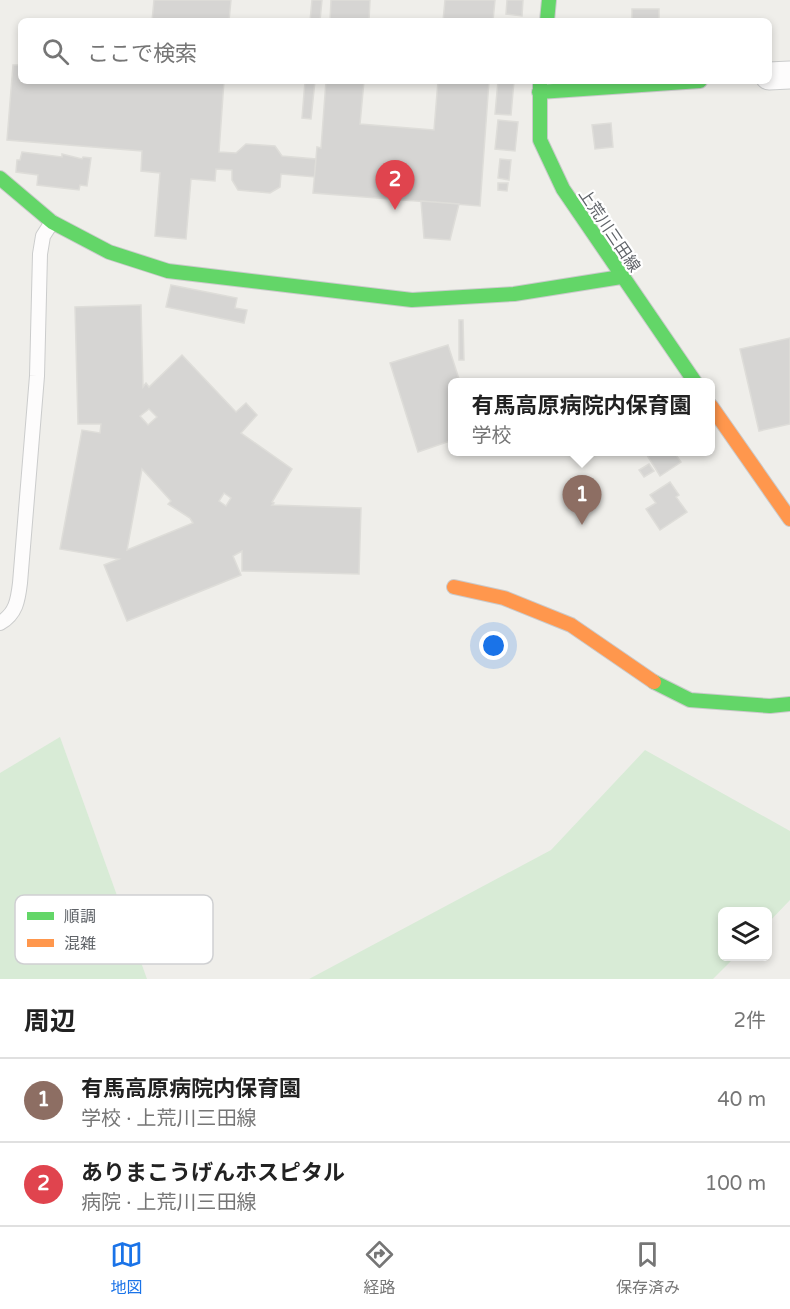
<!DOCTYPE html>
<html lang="ja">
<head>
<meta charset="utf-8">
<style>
	:root { --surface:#fff; --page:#f2f2f2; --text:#222; --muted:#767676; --line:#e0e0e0; --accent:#1a73e8 }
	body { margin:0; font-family:"Varela Round","Noto Sans JP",sans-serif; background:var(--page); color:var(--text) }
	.controls { position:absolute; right:18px; bottom:18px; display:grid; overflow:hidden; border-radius:9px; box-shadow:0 3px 9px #0003 }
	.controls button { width:54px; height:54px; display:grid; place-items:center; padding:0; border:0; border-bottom:2px solid var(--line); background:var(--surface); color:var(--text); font:30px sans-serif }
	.you { position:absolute; left:494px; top:646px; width:21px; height:21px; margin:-15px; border:4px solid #fff; border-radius:50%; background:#1a73e8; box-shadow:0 0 0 9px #1a73e833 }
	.badge { display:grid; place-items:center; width:39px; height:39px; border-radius:50%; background:var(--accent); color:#fff; font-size:20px; font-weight:700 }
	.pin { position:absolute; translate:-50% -50px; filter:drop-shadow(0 2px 3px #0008) }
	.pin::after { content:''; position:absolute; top:32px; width:21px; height:18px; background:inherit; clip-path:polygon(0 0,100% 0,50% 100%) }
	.popup { position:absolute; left:448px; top:378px; width:267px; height:78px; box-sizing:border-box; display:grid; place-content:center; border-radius:9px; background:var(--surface); filter:drop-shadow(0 2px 4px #0005); font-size:20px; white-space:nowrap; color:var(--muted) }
	.popup b { font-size:22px; color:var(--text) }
	.popup::after { content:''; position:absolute; left:50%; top:100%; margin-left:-12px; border:12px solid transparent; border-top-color:var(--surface) }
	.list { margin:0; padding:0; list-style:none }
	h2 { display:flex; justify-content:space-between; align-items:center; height:78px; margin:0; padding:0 24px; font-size:26px }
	h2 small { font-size:20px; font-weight:400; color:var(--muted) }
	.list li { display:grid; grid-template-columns:39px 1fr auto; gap:18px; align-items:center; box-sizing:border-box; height:84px; padding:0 24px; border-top:2px solid var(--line) }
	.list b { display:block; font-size:22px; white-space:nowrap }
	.list p { margin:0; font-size:20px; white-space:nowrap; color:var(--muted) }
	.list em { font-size:20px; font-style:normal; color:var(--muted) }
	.icon { flex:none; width:33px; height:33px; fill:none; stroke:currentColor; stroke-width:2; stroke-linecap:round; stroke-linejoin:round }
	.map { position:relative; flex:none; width:790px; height:979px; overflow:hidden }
	.search { position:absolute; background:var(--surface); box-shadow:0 3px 9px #0003; left:18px; right:18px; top:18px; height:66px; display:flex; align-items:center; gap:15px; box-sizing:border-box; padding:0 21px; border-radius:9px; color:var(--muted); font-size:22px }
	.sheet { height:246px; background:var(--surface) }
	nav { display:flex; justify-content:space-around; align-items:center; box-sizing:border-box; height:84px; border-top:2px solid var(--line); background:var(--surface); font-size:16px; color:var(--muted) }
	nav a { display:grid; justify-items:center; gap:3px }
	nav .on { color:var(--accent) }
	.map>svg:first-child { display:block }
	.green { fill:#d8ebd6 }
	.building { fill:#d6d5d3; stroke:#deddd9; stroke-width:1.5; fill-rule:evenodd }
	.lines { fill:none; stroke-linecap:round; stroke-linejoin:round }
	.lane-casing { stroke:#cbcccc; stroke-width:16 }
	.street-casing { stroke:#cbcccc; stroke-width:29 }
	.fast-casing { stroke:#cacacb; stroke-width:16 }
	.slow-casing { stroke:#cacacb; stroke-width:16 }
	.lane { stroke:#fdfcfc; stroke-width:14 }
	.street { stroke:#fdfcfc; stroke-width:27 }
	.fast { stroke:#63d668; stroke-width:14 }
	.slow { stroke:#ff974d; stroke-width:14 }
	.labels { text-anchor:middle; stroke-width:4.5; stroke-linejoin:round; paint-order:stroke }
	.street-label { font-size:16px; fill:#5f6368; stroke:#fff }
	.key { fill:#fff; stroke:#cfd0d2; stroke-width:1.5 }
	.key-label { font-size:16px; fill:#5f6368 }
</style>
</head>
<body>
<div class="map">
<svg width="790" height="979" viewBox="0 0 790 979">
	<rect width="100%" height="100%" fill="#efeeea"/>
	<!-- green -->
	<g class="green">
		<path d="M60 737 147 979H0V773Z"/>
		<path d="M645 750 790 831V900L768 923V912H722V956L735 957 713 979H309L551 850Z"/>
	</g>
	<!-- building -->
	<g class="building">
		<path d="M154 0H231L229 21H152Z"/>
		<path d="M312 0H322L320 21H310Z"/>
		<path d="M331 0H370L369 21H330Z"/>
		<path d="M445 0H495L493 21H443Z"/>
		<path d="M507 0H523L522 16 506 14Z"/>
		<rect x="632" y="9" width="27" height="12"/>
		<path d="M13 65H21V81H224L219 152 236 153 246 144 275 146 282 156 316 159 315 177 281 174 280 187 270 193 238 190 232 180V170L216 169 215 181 191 179 186 239 155 236 160 173 141 171 142 151 7 140Z"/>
		<path d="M305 81H315L311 119 302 118Z"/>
		<path d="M326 81H364L360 124 434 130 438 81H489L480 206 313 193 317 147 321 148Z"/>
		<path d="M498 81H514L511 115 495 114Z"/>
		<path d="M498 120 518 122 515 151 495 149Z"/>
		<path d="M611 123 613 147 595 149 592 125Z"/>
		<path d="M22 152 62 157V154L82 159 83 157 91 158 87 186 80 185 79 190 37 185 38 175 16 172 17 160H20Z"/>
		<path d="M500 159 511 160 509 180 498 178Z"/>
		<path d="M498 183H508L507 191 498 190Z"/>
		<path d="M421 201 459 204 450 240 424 238Z"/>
		<path d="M171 285 237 298 235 308 247 310 244 323 166 307Z"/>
		<path d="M141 305 143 387 146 383 149 387 182 355 236 412 246 403 257 415 241 433 292 469 272 502 274 503 272 505 361 508 359 574 242 571V551L233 556 241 575 127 621 104 565 119 559 60 549 82 430 100 433 101 424H78L75 307ZM149 409 157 417 148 425 140 416ZM142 469 171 501 168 504 190 518 193 523 127 550ZM224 493 231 498 226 506 219 501Z"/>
		<path d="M459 320H463L464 360H459Z"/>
		<path d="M790 338V424L759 431 740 349Z"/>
		<path d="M448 345 460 382H453V440L418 452 390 363Z"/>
		<path d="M645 452H674L681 462 660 476Z"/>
		<path d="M649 464 654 471 644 477 639 470Z"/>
		<path d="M670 482 679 495 676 497 687 512 660 530 646 509 656 503 650 495Z"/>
	</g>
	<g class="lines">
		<!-- lane casing -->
		<g class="lane-casing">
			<path id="lane" d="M0 623C16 614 18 600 20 583L37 376 40 254 43 236 52 222"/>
		</g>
		<!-- street casing -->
		<g class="street-casing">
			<path id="street" d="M769 76 790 75"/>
		</g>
		<!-- fast casing -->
		<g class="fast-casing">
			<g id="fast">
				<path d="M547 21 549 0"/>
				<path d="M540 81V140L563 189 695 382"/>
				<path d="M539 92 700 81"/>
				<path d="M0 178 52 222 109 252 168 271 412 300 514 294 621 277"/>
				<path d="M654 682 690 700 770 706 790 704"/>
			</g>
		</g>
		<!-- slow casing -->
		<g class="slow-casing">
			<g id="slow">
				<path d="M711 406 790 519"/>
				<path d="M454 587 504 598 571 625 654 682"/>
			</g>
		</g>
		<!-- lane -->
		<use href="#lane" class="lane"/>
		<!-- street -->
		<use href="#street" class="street"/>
		<!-- fast -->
		<use href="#fast" class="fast"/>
		<!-- slow -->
		<use href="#slow" class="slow"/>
	</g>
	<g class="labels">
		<!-- street labels -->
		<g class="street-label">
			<text transform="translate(610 230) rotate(56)" y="6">上荒川三田線</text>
		</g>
	</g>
	<!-- legend -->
	<rect x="15" y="895" width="198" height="69" rx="9" class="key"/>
	<rect x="27" y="912" width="27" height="8" fill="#63d668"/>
	<rect x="27" y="939" width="27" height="8" fill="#ff974d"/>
	<g class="key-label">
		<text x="64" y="922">順調</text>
		<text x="64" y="949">混雑</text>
	</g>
</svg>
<div class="controls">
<button><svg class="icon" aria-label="layers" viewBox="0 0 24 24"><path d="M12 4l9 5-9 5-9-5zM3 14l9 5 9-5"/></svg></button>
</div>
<div class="you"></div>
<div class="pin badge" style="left:582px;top:525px;background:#8d6e63">1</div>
<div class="popup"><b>有馬高原病院内保育園</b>学校</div>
<div class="pin badge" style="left:395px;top:210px;background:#e0444e">2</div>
<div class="search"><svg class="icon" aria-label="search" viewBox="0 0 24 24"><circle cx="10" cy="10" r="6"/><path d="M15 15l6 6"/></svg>ここで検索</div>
</div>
<section class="sheet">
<h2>周辺<small>2件</small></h2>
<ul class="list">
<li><span class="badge" style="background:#8d6e63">1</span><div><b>有馬高原病院内保育園</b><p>学校 · 上荒川三田線</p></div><em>40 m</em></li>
<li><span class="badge" style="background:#e0444e">2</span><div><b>ありまこうげんホスピタル</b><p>病院 · 上荒川三田線</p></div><em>100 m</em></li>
</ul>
</section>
<nav>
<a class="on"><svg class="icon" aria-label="map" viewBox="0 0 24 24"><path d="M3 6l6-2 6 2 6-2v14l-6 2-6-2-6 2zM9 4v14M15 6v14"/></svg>地図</a>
<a><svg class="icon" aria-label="directions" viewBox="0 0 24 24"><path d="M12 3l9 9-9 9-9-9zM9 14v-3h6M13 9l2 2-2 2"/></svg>経路</a>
<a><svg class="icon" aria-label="saved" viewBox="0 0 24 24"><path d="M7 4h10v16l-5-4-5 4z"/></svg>保存済み</a>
</nav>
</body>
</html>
